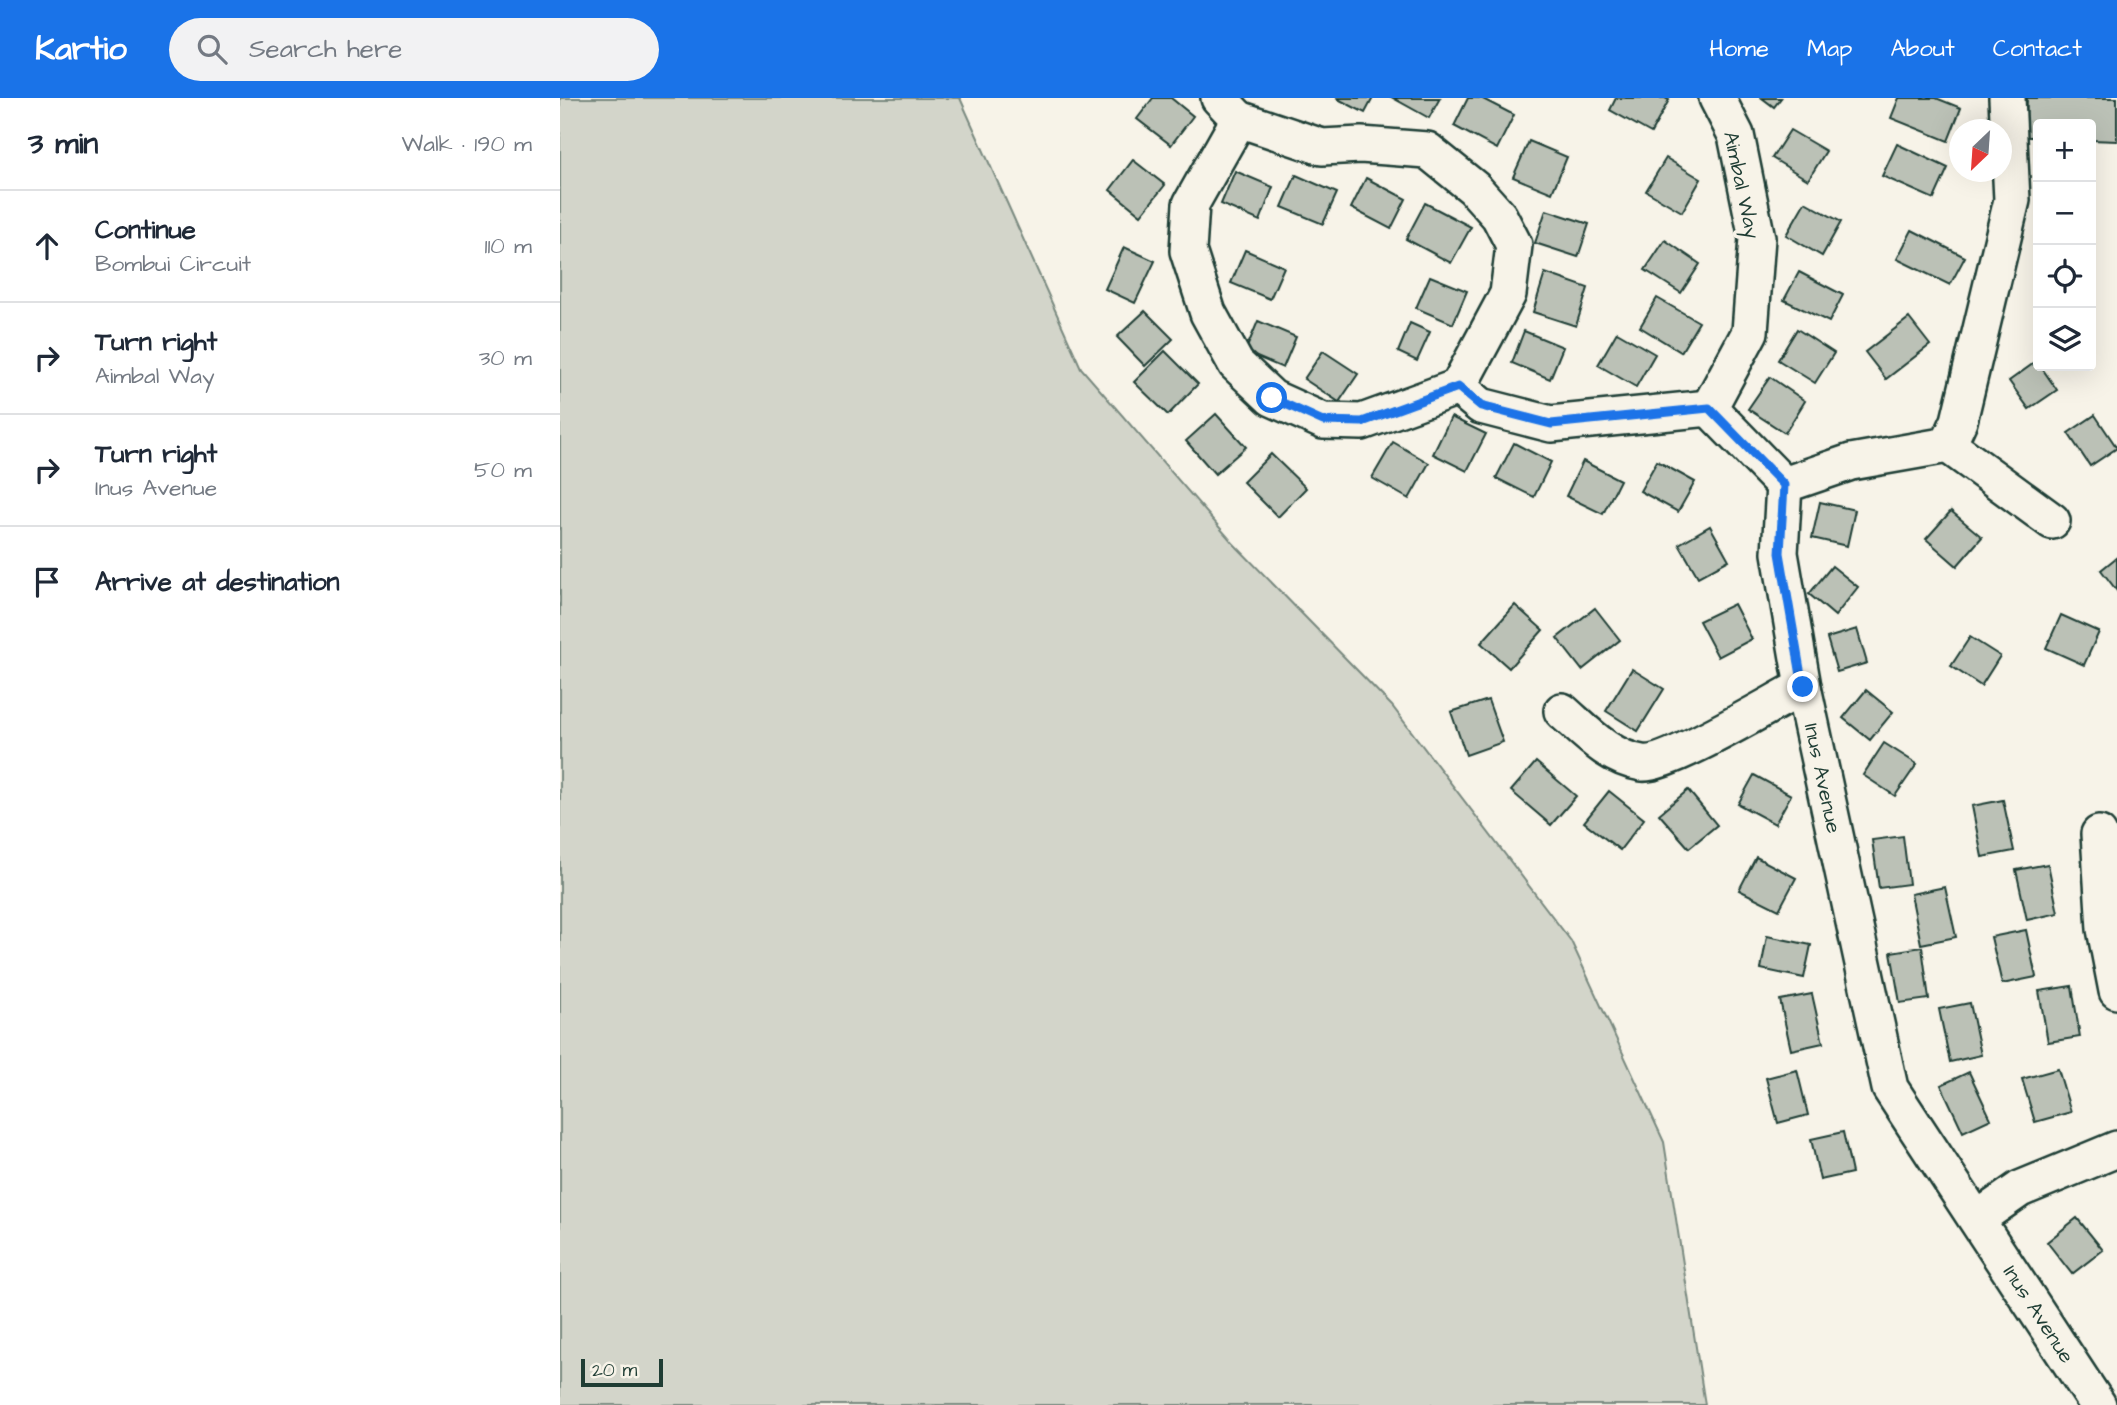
<!DOCTYPE html>
<html lang="en">
<head>
<meta charset="utf-8">
<style>
	:root { --surface:#fff; --page:#f2f2f3; --text:#1f2937; --muted:#747a83; --line:#e0e1e3; --accent:#1a73e8 }
	body { margin:0; font-family:"Architects Daughter",sans-serif; background:var(--page); color:var(--text) }
	.controls { position:absolute; right:21px; top:21px; display:grid; overflow:hidden; border-radius:7px; box-shadow:0 7px 28px #0002 }
	.controls button { width:63px; height:63px; display:grid; place-items:center; padding:0; border:0; border-bottom:2px solid var(--line); background:var(--surface); color:var(--text); font:35px sans-serif }
	.compass { position:absolute; left:1389px; top:21px; width:63px; height:63px; border-radius:50%; background:var(--surface); box-shadow:0 7px 28px #0002; rotate:205deg }
	.scale { position:absolute; left:21px; bottom:18px; width:82px; box-sizing:border-box; padding-left:7px; border:4px solid #1f3d34; border-top:0; font-size:19px; line-height:24px; white-space:nowrap; color:#1f3d34; -webkit-text-stroke:5px #f7f3e8; paint-order:stroke }
	.stop { position:absolute; width:21px; height:21px; margin:-16px; border:5px solid #1a73e8; border-radius:50%; background:#fff }
	.stop.end { background:#1a73e8; border-color:#fff; box-shadow:0 2px 7px #0008 }
	.list { margin:0; padding:0; list-style:none }
	h2 { display:flex; justify-content:space-between; align-items:center; height:91px; margin:0; padding:0 28px; font-size:30px }
	h2 small { font-size:23px; font-weight:400; color:var(--muted) }
	.list li { display:grid; grid-template-columns:46px 1fr auto; gap:21px; align-items:center; box-sizing:border-box; height:112px; padding:0 28px; border-top:2px solid var(--line) }
	.list b { display:block; font-size:26px; white-space:nowrap }
	.list p { margin:0; font-size:23px; white-space:nowrap; color:var(--muted) }
	.list em { font-size:23px; font-style:normal; color:var(--muted) }
	.icon { flex:none; width:38px; height:38px; fill:none; stroke:currentColor; stroke-width:2; stroke-linecap:round; stroke-linejoin:round }
	.map { position:relative; flex:none; width:1557px; height:1307px; overflow:hidden }
	header { display:flex; align-items:center; gap:42px; box-sizing:border-box; height:98px; padding:0 35px; background:var(--accent); color:#fff }
	header strong { font-size:33px }
	nav { display:flex; gap:38px; margin-inline-start:auto; font-size:24px }
	.search { width:490px; height:63px; background:var(--page); display:flex; align-items:center; gap:18px; box-sizing:border-box; padding:0 24px; border-radius:38px; color:var(--muted); font-size:26px }
	main { display:flex }
	aside { flex:1; background:var(--surface) }
	.map>svg:first-child { display:block }
	.green { fill:#d3d5ca; stroke:#79897f; stroke-width:2 }
	.building { fill:#bbc1b6; stroke:#1f3d34; stroke-width:2 }
	.lines { fill:none; stroke-linecap:round; stroke-linejoin:round }
	.minor-casing { stroke:#1f3d34; stroke-width:40 }
	.minor { stroke:#f7f3e8; stroke-width:35 }
	.route { stroke:#1a73e8; stroke-width:9 }
	.labels { text-anchor:middle; stroke-width:7; stroke-linejoin:round; paint-order:stroke }
	.street-label { font-size:21px; fill:#1f3d34; stroke:#f7f3e8 }
</style>
</head>
<body>
<header>
<strong>Kartio</strong>
<div class="search"><svg class="icon" aria-label="search" viewBox="0 0 24 24"><circle cx="10" cy="10" r="6"/><path d="M15 15l6 6"/></svg>Search here</div>
<nav><a>Home</a><a>Map</a><a>About</a><a>Contact</a></nav>
</header>
<main>
<aside>
<h2>3 min<small>Walk · 190 m</small></h2>
<ul class="list">
<li><svg class="icon" aria-label="ahead" viewBox="0 0 24 24"><path d="M12 20V5M6 11l6-6 6 6"/></svg><div><b>Continue</b><p>Bombui Circuit</p></div><em>110 m</em></li>
<li><svg class="icon" aria-label="right" viewBox="0 0 24 24"><path d="M7 20v-9h11M14 6l5 5-5 5"/></svg><div><b>Turn right</b><p>Aimbal Way</p></div><em>30 m</em></li>
<li><svg class="icon" aria-label="right" viewBox="0 0 24 24"><path d="M7 20v-9h11M14 6l5 5-5 5"/></svg><div><b>Turn right</b><p>Inus Avenue</p></div><em>50 m</em></li>
<li><svg class="icon" aria-label="arrive" viewBox="0 0 24 24"><path d="M6 21V4h12l-3 4 3 4H6"/></svg><div><b>Arrive at destination</b></div></li>
</ul>
</aside>
<div class="map">
<svg width="1557" height="1307" viewBox="0 0 1557 1307">
	<rect width="100%" height="100%" fill="#f7f3e8"/>
	<filter id="ink" filterUnits="userSpaceOnUse"><feTurbulence type="fractalNoise" baseFrequency=".0143" numOctaves="2"/><feDisplacementMap in="SourceGraphic" scale="14" xChannelSelector="R" yChannelSelector="G"/><feConvolveMatrix kernelMatrix="1 2 1 2 8 2 1 2 1" color-interpolation-filters="sRGB"/></filter>
	<g filter="url(#ink)">
		<!-- green -->
		<path class="green" d="M0 0H400L521 270 673 445 832 608 1011 843 1104 1044 1145 1307H0Z"/>
		<!-- building -->
		<g class="building">
			<path d="M593 0H611L633 18 611 47 577 21Z"/>
			<path d="M776 0H813L805 15Z"/>
			<path d="M833 0H880L869 20Z"/>
			<path d="M908 0H921L954 17 937 51 894 28Z"/>
			<path d="M1056 0H1105L1109 2 1091 35 1050 12Z"/>
			<path d="M1202 0H1221L1214 9Z"/>
			<path d="M1339 0H1376L1401 10 1388 43 1331 20Z"/>
			<path d="M1467 0H1557V43L1531 42V26H1478V39H1465Z"/>
			<path d="M1230 32 1266 53 1248 82 1212 60Z"/>
			<path d="M969 43 1007 59 992 95 953 79Z"/>
			<path d="M1337 46 1388 70 1374 101 1322 78Z"/>
			<path d="M1106 60 1141 81 1122 114 1086 93Z"/>
			<path d="M573 62 605 87 581 117 550 92Z"/>
			<path d="M675 73 713 89 700 123 661 106Z"/>
			<path d="M736 77 777 95 763 126 722 109Z"/>
			<path d="M806 80 846 101 831 131 791 110Z"/>
			<path d="M1245 104 1281 124 1262 158 1226 137Z"/>
			<path d="M865 105 911 129 891 165 846 141Z"/>
			<path d="M986 112 1029 126 1018 159 975 145Z"/>
			<path d="M1352 132 1405 159 1390 187 1337 161Z"/>
			<path d="M1105 142 1140 166 1121 195 1085 172Z"/>
			<path d="M564 149 595 163 575 205 545 191Z"/>
			<path d="M685 152 724 169 710 201 671 185Z"/>
			<path d="M1239 174 1283 197 1269 224 1224 202Z"/>
			<path d="M985 175 1028 190 1016 228 973 214Z"/>
			<path d="M870 178 907 193 893 226 856 210Z"/>
			<path d="M1097 200 1139 224 1121 254 1080 229Z"/>
			<path d="M585 213 613 241 585 268 557 239Z"/>
			<path d="M1349 220 1370 247 1326 281 1305 254Z"/>
			<path d="M698 223 736 239 723 270 685 254Z"/>
			<path d="M850 225 870 234 857 263 838 254Z"/>
			<path d="M1237 231 1274 255 1255 285 1218 262Z"/>
			<path d="M964 233 1003 249 990 281 952 265Z"/>
			<path d="M1057 234 1095 256 1076 289 1038 267Z"/>
			<path d="M605 253 638 286 608 317 574 284Z"/>
			<path d="M763 253 798 276 779 304 744 281Z"/>
			<path d="M1477 263 1497 292 1469 311 1449 283Z"/>
			<path d="M1210 279 1245 303 1225 335 1188 311Z"/>
			<path d="M656 316 686 349 655 376 626 343Z"/>
			<path d="M1535 317 1557 350 1530 368 1508 335Z"/>
			<path d="M891 319 926 336 907 373 873 356Z"/>
			<path d="M833 344 869 365 849 401 812 380Z"/>
			<path d="M954 345 991 364 974 399 936 380Z"/>
			<path d="M711 356 746 390 718 419 683 384Z"/>
			<path d="M1023 363 1060 382 1043 416 1006 398Z"/>
			<path d="M1097 363 1135 384 1118 414 1080 393Z"/>
			<path d="M1260 404 1295 412 1287 448 1252 440Z"/>
			<path d="M1391 413 1422 439 1397 468 1366 441Z"/>
			<path d="M1150 428 1169 462 1138 479 1119 446Z"/>
			<path d="M1557 459V493L1541 472Z"/>
			<path d="M1272 468 1298 489 1275 518 1249 496Z"/>
			<path d="M1174 506 1192 541 1158 559 1139 523Z"/>
			<path d="M955 507 983 532 949 570 921 545Z"/>
			<path d="M1035 510 1060 542 1022 572 997 540Z"/>
			<path d="M1501 517 1539 534 1524 567 1486 550Z"/>
			<path d="M1297 531 1307 565 1277 574 1267 540Z"/>
			<path d="M1410 539 1440 558 1421 588 1391 568Z"/>
			<path d="M1072 571 1104 591 1078 633 1046 613Z"/>
			<path d="M1306 592 1333 614 1310 642 1283 620Z"/>
			<path d="M928 602 943 644 906 657 891 614Z"/>
			<path d="M1324 645 1357 666 1335 698 1303 677Z"/>
			<path d="M976 664 1016 698 991 727 951 693Z"/>
			<path d="M1194 677 1231 697 1215 726 1178 706Z"/>
			<path d="M1128 692 1157 727 1129 750 1099 716Z"/>
			<path d="M1049 693 1084 721 1060 752 1024 724Z"/>
			<path d="M1443 702 1454 753 1422 759 1412 708Z"/>
			<path d="M1343 738 1349 786 1319 790 1312 742Z"/>
			<path d="M1196 759 1236 780 1219 812 1179 792Z"/>
			<path d="M1488 766 1498 815 1467 822 1456 772Z"/>
			<path d="M1385 789 1396 839 1361 846 1351 796Z"/>
			<path d="M1466 832 1476 879 1442 886 1431 839Z"/>
			<path d="M1207 838 1251 847 1244 880 1201 871Z"/>
			<path d="M1362 849 1369 901 1340 905 1331 854Z"/>
			<path d="M1512 888 1520 939 1488 944 1479 893Z"/>
			<path d="M1252 896 1263 945 1231 952 1220 902Z"/>
			<path d="M1410 905 1421 957 1390 964 1379 911Z"/>
			<path d="M1498 971 1511 1014 1475 1024 1462 981Z"/>
			<path d="M1237 972 1248 1017 1218 1025 1206 980Z"/>
			<path d="M1409 974 1431 1021 1403 1034 1381 987Z"/>
			<path d="M1283 1034 1292 1075 1260 1082 1251 1041Z"/>
			<path d="M1517 1120 1543 1152 1512 1176 1487 1144Z"/>
		</g>
		<g class="lines">
			<!-- minor casing -->
			<g class="minor-casing">
				<g id="minor">
					<path d="M659 0 679 21 631 106 628 153 648 215 676 266 712 300 763 323 802 324 898 289 921 308 991 326 1149 310"/>
					<path d="M1157 0 1176 37 1197 140 1190 234 1149 310 1224 387"/>
					<path d="M1447 0 1452 102 1399 323 1388 347 1291 364 1224 387 1220 455 1243 589 1330 990 1538 1307"/>
					<path d="M679 21 762 49 801 47 867 52 914 90 939 118 954 147 948 196 898 289"/>
					<path d="M1388 347 1492 423"/>
					<path d="M1002 613C1026 634 1049 660 1082 665 1107 669 1215 603 1243 589"/>
					<path d="M1539 736 1545 831 1557 893"/>
					<path d="M1417 1121 1460 1091 1557 1051"/>
				</g>
			</g>
			<!-- minor -->
			<use href="#minor" class="minor"/>
		</g>
	</g>
	<g class="lines" filter="url(#ink)">
		<!-- route -->
		<path class="route" d="M712 300 763 323 802 324 898 289 921 308 991 326 1149 310 1224 387 1220 455 1243 589"/>
	</g>
	<g class="labels">
		<!-- street labels -->
		<g class="street-label">
			<text transform="translate(1182 87) rotate(78)" y="7">Aimbal Way</text>
			<text transform="translate(1263 680) rotate(78)" y="7">Inus Avenue</text>
			<text transform="translate(1479 1216) rotate(57)" y="7">Inus Avenue</text>
		</g>
	</g>
</svg>
<div class="controls">
<button>+</button>
<button>−</button>
<button><svg class="icon" aria-label="locate" viewBox="0 0 24 24"><circle cx="12" cy="12" r="6"/><path d="M12 2v4M12 18v4M2 12h4M18 12h4"/></svg></button>
<button><svg class="icon" aria-label="layers" viewBox="0 0 24 24"><path d="M12 4l9 5-9 5-9-5zM3 14l9 5 9-5"/></svg></button>
</div>
<svg class="compass" viewBox="-18 -18 36 36"><path d="M0-13l5 13h-10z" fill="#e53935"/><path d="M0 13l5-13h-10z" fill="#747a83"/></svg>
<div class="scale">20 m</div>
<div class="stop" style="left:712px;top:300px"></div>
<div class="stop end" style="left:1243px;top:589px"></div>
</div>
</main>
</body>
</html>
